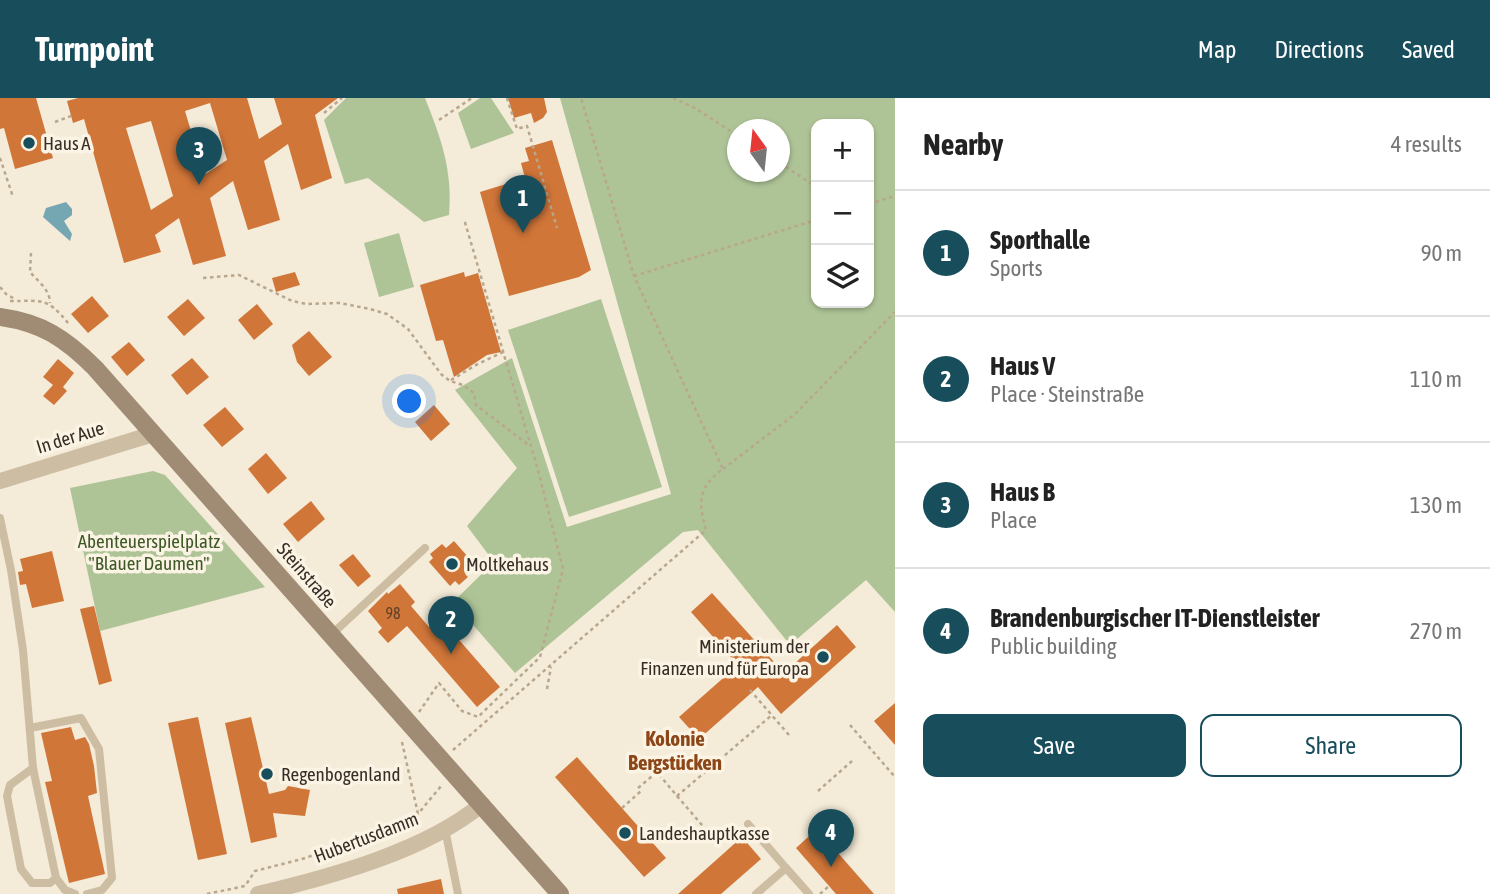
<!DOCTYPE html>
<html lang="en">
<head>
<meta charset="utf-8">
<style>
	:root { --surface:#fff; --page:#f6f6f6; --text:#222; --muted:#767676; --line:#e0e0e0; --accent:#184d5c }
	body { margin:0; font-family:"Asap Condensed",sans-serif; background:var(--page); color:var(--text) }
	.controls { position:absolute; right:21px; top:21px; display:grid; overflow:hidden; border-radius:14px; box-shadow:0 2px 5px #0004 }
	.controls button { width:63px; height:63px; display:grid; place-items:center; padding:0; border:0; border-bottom:2px solid var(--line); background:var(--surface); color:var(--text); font:35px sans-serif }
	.compass { position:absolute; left:727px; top:21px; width:63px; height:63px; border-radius:50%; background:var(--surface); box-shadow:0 2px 5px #0004; rotate:345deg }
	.you { position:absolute; left:410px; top:304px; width:24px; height:24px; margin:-18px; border:5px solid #fff; border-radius:50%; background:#1a73e8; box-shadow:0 0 0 10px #1a73e833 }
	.badge { display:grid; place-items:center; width:46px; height:46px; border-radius:50%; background:var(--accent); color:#fff; font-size:23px; font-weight:700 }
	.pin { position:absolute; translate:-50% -58px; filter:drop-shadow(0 2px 4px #0008) }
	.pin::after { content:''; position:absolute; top:37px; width:24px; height:21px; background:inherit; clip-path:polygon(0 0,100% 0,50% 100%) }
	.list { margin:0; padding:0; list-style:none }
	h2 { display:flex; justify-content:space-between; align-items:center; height:91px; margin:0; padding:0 28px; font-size:30px }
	h2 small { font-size:23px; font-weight:400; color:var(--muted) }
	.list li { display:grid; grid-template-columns:46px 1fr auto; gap:21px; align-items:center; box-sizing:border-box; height:126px; padding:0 28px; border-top:2px solid var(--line) }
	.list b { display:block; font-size:26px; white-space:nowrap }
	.list p { margin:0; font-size:23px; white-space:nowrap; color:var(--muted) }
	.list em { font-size:23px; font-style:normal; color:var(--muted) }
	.actions { display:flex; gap:14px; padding:21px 28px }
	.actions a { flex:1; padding:16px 0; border:2px solid var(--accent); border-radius:14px; text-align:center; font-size:24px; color:var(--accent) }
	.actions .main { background:var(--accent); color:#fff }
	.icon { flex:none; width:38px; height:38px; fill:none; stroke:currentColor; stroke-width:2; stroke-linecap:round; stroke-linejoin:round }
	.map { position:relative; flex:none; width:895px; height:796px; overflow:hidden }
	header { display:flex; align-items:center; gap:42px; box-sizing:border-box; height:98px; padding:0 35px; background:var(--accent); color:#fff }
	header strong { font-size:33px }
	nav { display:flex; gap:38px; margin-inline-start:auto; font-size:24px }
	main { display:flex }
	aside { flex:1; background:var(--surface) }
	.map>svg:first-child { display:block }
	.green { fill:#aec497; fill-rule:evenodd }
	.water { fill:#75a7b3 }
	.building { fill:#d17639; fill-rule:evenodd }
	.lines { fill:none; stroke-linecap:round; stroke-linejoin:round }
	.path { stroke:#b9a78d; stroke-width:2.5; stroke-dasharray:3.5 3.5; stroke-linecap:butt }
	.lane { stroke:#cdbda3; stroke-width:8 }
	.street { stroke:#cdbda3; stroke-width:16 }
	.secondary { stroke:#a08b74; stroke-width:18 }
	.poi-dot { fill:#184d5c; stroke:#fbf4e5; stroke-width:2.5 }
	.labels { text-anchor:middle; stroke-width:7; stroke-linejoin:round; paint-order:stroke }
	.number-label { font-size:16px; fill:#5e402b }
	.poi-label { font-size:19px; fill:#372e26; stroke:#fbf4e5; text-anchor:start }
	.street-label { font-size:19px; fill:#372e26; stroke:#fbf4e5 }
	.park-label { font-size:19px; fill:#3e5827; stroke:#fbf4e5 }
	.neighbourhood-label { font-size:21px; font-weight:bold; fill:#8d4617; stroke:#fbf4e5 }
</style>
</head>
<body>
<header>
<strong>Turnpoint</strong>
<nav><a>Map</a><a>Directions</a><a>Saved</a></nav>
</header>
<main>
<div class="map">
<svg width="895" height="796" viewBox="0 0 895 796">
	<rect width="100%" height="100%" fill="#f4ebd8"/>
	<!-- green -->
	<g class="green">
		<path d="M346 0H425C441 40 453 73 449 117L424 124 368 80 345 86 324 22Z"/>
		<path d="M480 0H491L514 35 471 51 458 15Z"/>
		<path d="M560 0H895V514L866 482 790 547 698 432 683 434 515 575 453 504 494 464 467 428 517 370 455 292 512 260 567 429 671 396ZM816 26H869V205H816ZM738 32H780V74H738Z"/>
		<path d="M399 135 414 189 379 199 364 145Z"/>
		<path d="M601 201 662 389 569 419 508 232Z"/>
		<path d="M153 373 165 377 265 489 100 533 70 390Z"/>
	</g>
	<!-- water -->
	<path class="water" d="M66 104 72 111V117L64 123 72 136 70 143 43 119 46 110Z"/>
	<!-- building -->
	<g class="building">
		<path d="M0 0H36L53 60 15 71 4 30 0 31Z"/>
		<path d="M78 0H247L259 41 282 26 274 0H338L315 17 332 80 301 92 288 46 264 63 280 122 248 132 233 83 210 100 226 158 193 167 179 120 155 137 161 154 124 165 84 21 73 25 67 3ZM210 5 227 62 204 77 185 13ZM151 23 173 98 151 112 126 30Z"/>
		<path d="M508 0H544L547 14 543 20 534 25 531 15 514 20Z"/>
		<path d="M552 42 591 172 579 179 509 198 480 94 525 80 521 65 529 63 525 50Z"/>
		<path d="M295 174 300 187 276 194 272 180Z"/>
		<path d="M464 174 465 179 478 175 501 254 487 257 454 279 443 242 436 243 420 187Z"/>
		<path d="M92 198 109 218 88 235 71 216Z"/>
		<path d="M188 201 205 220 184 238 167 219Z"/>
		<path d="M257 206 273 226 254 242 238 222Z"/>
		<path d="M309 233 332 259 309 278 297 264 292 247Z"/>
		<path d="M129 244 145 262 127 278 111 259Z"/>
		<path d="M192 260 209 279 187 297 171 277Z"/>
		<path d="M58 261 74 275 63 289 67 293 54 307 43 298 53 287 43 279Z"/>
		<path d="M434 307 450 326 431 343 415 324Z"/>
		<path d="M225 309 244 331 222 349 203 327Z"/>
		<path d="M266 355 287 380 268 396 248 371Z"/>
		<path d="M311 403 325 421 298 444 283 426Z"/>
		<path d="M454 443 475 467 465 476 468 479 459 487 455 483 450 488 429 464 433 460 430 456 442 446 446 450Z"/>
		<path d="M52 453 64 503 32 510 26 486 20 487 18 474 23 473 20 461Z"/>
		<path d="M353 456 371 478 358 489 339 467Z"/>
		<path d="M400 486 415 504 411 508 429 529 440 520 500 589 477 609 407 528 388 545 378 534 382 530 368 513 387 494 388 496Z"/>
		<path d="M712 495 784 575 837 527 856 549 781 616 758 589 699 641 679 619 738 567 691 514Z"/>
		<path d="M94 508 112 583 99 587 80 511Z"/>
		<path d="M895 605V647L874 623Z"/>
		<path d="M198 619 227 756 198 762 168 625Z"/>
		<path d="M251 619 269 696 285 692 288 688 310 692 305 718 273 715 277 739 251 745 225 625Z"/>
		<path d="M71 629 75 642 85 639 89 646 94 668 97 695 88 698 105 776 69 785 45 684 52 683 41 635Z"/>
		<path d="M577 659 666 760 644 779 555 679Z"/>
		<path d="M817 731 874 796H836L796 750Z"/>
		<path d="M742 739 761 761 721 796H678Z"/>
		<path d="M441 781 444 796H398L397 791Z"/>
	</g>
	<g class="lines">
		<!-- path -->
		<g class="path">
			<path d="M507 0 517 31 527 28 557 130"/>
			<path d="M673 0 695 10 738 38"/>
			<path d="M324 15 342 0"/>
			<path d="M439 22 472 0"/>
			<path d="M55 24 71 18"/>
			<path d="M0 60 13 99"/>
			<path d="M780 65 816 89"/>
			<path d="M869 106 895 98"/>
			<path d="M31 155 30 174C38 183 50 192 50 205"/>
			<path d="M634 178 816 122"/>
			<path d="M203 180 239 177 292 203 306 206 340 205 370 211 387 216 408 231 441 276 450 283 463 287 474 295 476 307 530 348"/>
			<path d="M0 189 6 196 15 201"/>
			<path d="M10 203C42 203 47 199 68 225"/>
			<path d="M451 282 476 267 503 254"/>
			<path d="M723 371 795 316 895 214"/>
			<path d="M547 591 551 569"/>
			<path d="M750 592 789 637"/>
			<path d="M419 614 439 585 462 613 478 619 540 559 563 471 538 372 464 121"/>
			<path d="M850 627 895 679"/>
			<path d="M402 644 418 716"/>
			<path d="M453 652 706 432C698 404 698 389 723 371L634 178 581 0"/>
			<path d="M638 690 657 674 677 698 772 617"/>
			<path d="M818 693 852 663"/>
			<path d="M677 698 714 741"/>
			<path d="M622 710 641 693"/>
			<path d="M407 729 442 687"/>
			<path d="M207 796 245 788 255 773 302 761 404 727 411 731"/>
			<path d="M820 796 829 788"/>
		</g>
		<!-- lane -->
		<g class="lane">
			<path d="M0 420 11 472 23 552 33 670 56 780 65 792 75 796"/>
			<path d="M332 536 425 450"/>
			<path d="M30 630 81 620 99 651 112 780 102 792 87 796"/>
			<path d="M33 670 10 687 7 698 21 771 32 785H50L56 780"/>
			<path d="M748 726 786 770 756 796"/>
			<path d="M445 731 458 796"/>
			<path d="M786 770 809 796"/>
		</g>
		<!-- street -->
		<g class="street">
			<path d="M0 383 153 336"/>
			<path d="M258 796C330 779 426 753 482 706"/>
		</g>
		<!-- secondary -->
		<path class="secondary" d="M0 219C42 225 65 240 95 270L560 796"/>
	</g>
	<!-- markers -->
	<g class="poi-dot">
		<circle cx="29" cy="45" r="7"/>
		<circle cx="452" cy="466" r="7"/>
		<circle cx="823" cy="559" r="7"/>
		<circle cx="267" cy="676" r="7"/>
		<circle cx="625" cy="735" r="7"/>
	</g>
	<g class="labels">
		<!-- number labels -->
		<g class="number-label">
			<text x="393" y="521">98</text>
		</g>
		<!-- poi labels -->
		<g class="poi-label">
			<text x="43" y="52">Haus A</text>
			<text x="466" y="473">Moltkehaus</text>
			<text x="809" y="555" text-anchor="end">Ministerium der<tspan x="809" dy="22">Finanzen und für Europa</tspan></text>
			<text x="281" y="683">Regenbogenland</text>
			<text x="639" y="742">Landeshauptkasse</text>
		</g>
		<!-- street labels -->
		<g class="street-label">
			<text transform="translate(70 339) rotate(-17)" y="7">In der Aue</text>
			<text transform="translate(307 477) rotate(49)" y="7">Steinstraße</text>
			<text transform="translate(366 739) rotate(-21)" y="7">Hubertusdamm</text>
		</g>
		<!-- park labels -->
		<g class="park-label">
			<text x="149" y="450">Abenteuerspielplatz<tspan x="149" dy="22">"Blauer Daumen"</tspan></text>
		</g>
		<!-- neighbourhood labels -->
		<g class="neighbourhood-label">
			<text x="675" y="648">Kolonie<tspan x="675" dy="24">Bergstücken</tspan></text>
		</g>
	</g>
</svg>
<div class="controls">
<button>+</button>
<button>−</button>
<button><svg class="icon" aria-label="layers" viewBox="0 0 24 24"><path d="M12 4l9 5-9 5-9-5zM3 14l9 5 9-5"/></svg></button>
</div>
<svg class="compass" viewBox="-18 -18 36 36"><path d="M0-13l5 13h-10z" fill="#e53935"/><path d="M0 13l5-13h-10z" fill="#767676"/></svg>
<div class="you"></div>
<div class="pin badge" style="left:523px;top:135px">1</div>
<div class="pin badge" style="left:451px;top:556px">2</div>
<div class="pin badge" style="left:199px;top:87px">3</div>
<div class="pin badge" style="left:831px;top:769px">4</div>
</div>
<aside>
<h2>Nearby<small>4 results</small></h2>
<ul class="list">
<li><span class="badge">1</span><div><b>Sporthalle</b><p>Sports</p></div><em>90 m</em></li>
<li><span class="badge">2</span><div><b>Haus V</b><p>Place · Steinstraße</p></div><em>110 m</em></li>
<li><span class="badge">3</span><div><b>Haus B</b><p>Place</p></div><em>130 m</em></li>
<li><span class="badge">4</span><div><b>Brandenburgischer IT-Dienstleister</b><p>Public building</p></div><em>270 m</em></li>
</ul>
<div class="actions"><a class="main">Save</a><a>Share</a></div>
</aside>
</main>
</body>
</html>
